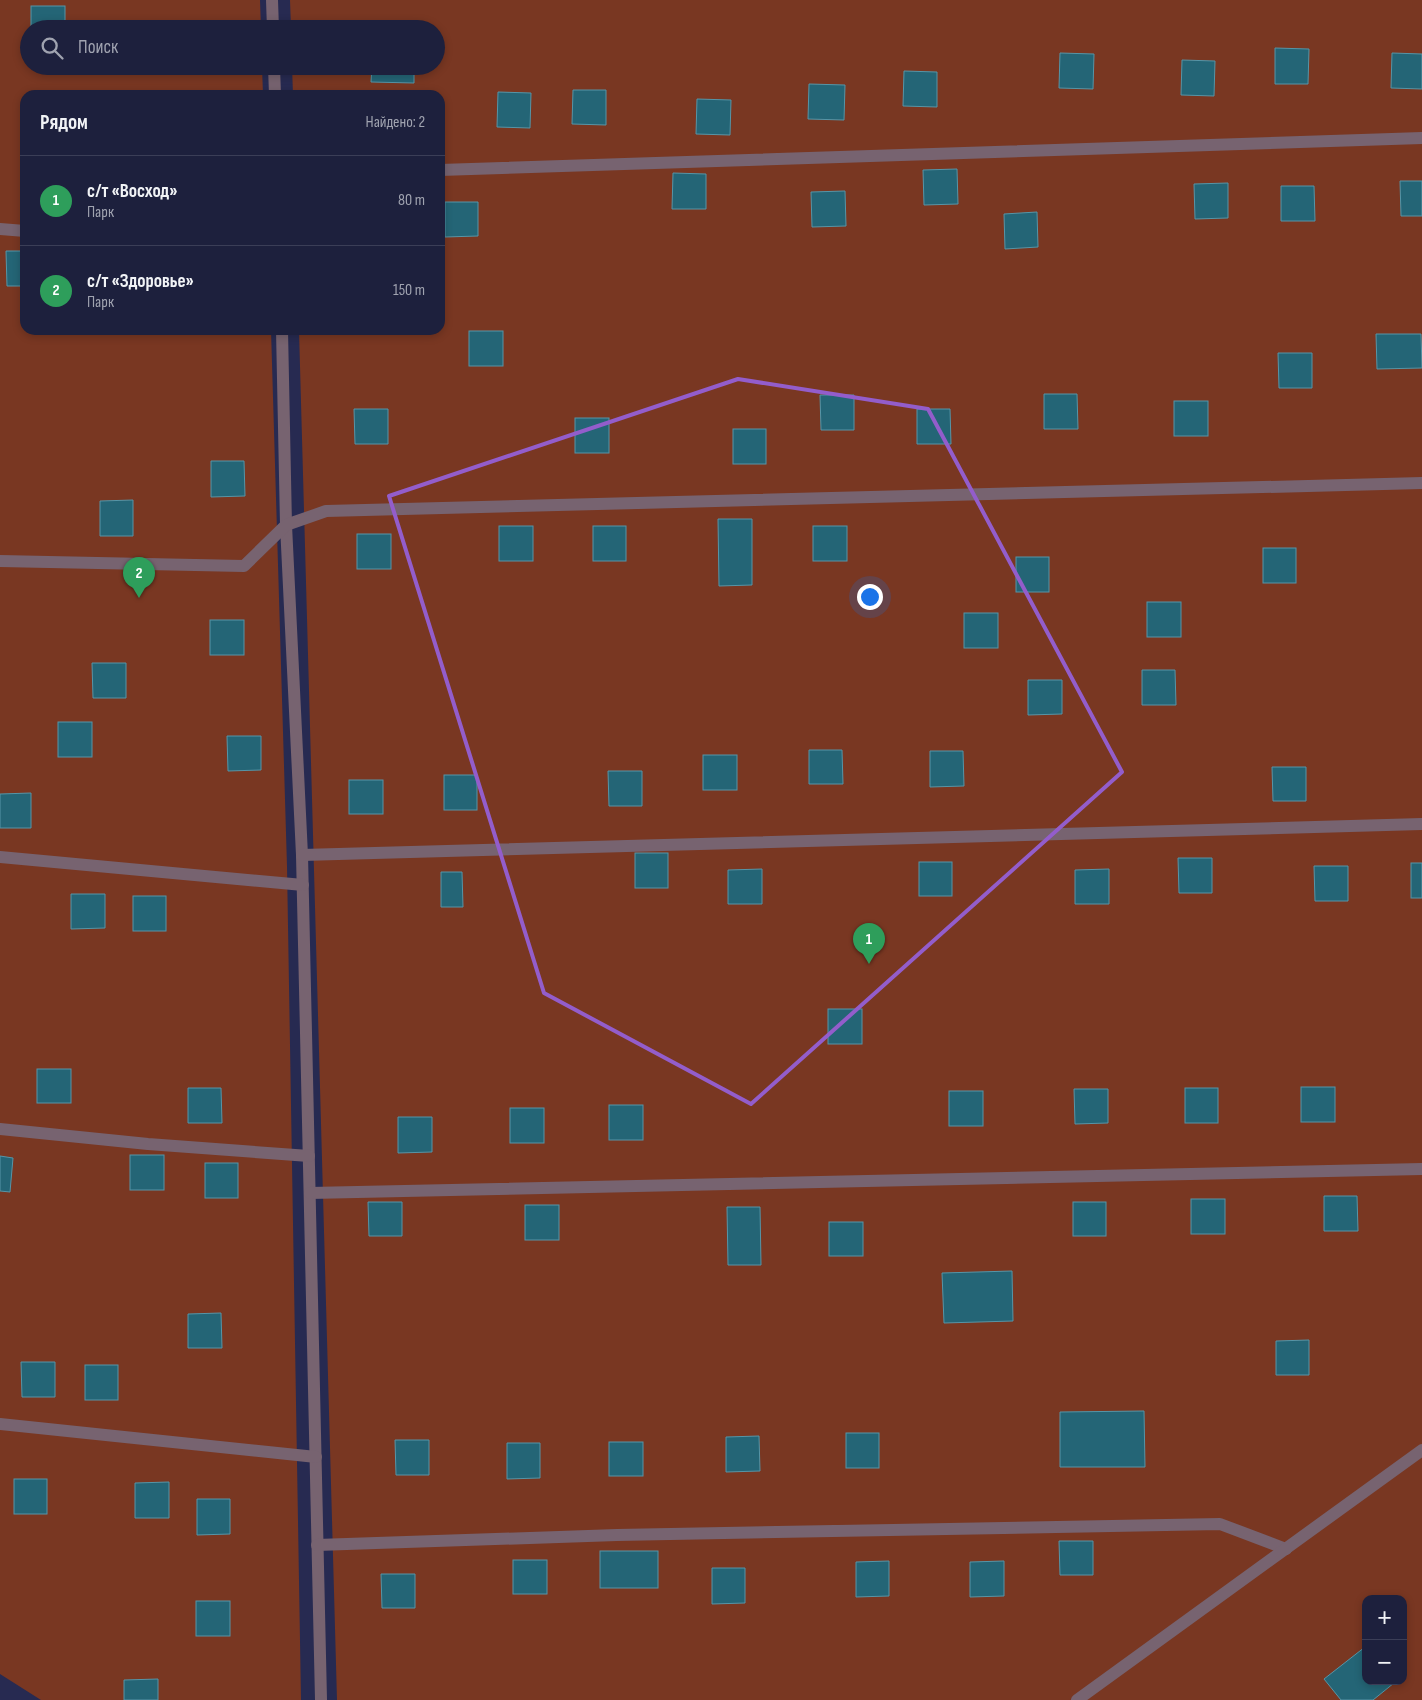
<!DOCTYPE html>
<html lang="ru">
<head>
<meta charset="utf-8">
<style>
	:root { --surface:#1d203d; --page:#2a2d48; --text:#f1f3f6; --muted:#a0a3b0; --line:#3b3e57; --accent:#d0b837 }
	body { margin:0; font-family:"Sofia Sans Condensed",sans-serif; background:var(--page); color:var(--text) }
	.controls { position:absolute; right:15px; bottom:15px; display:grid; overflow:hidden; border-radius:10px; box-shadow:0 2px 8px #0003 }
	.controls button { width:45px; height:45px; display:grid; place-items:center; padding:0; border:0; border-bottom:1px solid var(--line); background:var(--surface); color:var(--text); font:25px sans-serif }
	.you { position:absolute; left:869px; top:596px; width:18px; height:18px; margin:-12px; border:4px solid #fff; border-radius:50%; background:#1a73e8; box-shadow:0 0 0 8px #1a73e833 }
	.badge { display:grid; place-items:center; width:32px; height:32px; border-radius:50%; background:var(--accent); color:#fff; font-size:16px; font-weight:700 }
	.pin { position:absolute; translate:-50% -41px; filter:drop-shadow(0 1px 2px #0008) }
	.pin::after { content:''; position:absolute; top:26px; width:18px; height:15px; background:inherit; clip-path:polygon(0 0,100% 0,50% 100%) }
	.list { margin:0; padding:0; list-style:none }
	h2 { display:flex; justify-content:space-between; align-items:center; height:65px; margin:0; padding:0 20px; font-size:21px }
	h2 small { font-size:16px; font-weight:400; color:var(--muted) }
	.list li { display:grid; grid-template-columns:32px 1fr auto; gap:15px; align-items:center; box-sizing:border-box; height:90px; padding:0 20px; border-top:1px solid var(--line) }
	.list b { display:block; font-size:19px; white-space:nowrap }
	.list p { margin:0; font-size:16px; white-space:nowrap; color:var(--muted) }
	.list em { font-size:16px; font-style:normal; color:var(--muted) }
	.icon { flex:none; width:28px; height:28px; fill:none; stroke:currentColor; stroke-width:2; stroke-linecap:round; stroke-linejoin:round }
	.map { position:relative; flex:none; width:1422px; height:1700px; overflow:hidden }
	.search { position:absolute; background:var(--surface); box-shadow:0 2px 8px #0003; left:20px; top:20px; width:425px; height:55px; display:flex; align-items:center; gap:12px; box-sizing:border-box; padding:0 18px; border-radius:28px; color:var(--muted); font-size:19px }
	.panel { position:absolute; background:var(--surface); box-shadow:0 2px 8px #0003; left:20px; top:90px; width:425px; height:245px; border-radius:15px }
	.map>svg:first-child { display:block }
	.green { fill:#793722; fill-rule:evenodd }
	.building { fill:#246576; stroke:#5695a7 }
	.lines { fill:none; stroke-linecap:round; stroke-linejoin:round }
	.minor { stroke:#776370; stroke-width:12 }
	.marked { fill:none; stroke:#935dcb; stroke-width:4; stroke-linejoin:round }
</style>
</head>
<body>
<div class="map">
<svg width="1422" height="1700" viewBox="0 0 1422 1700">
	<rect width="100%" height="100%" fill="#272a51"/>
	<!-- green -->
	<g class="green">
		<path d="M0 0H260L261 29H29V66H262L263 95H25V330H271L287 866 301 1700H41L0 1674Z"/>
		<path d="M290 0H1422V1700H337L299 330H440V95H293L292 66H436V29H291ZM1366 1599H1403V1681H1366Z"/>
	</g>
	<!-- building -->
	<g class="building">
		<rect x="31" y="6" width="34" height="23"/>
		<path d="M1275 48 1309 49 1308 84H1275Z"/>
		<path d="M1060 53 1094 54 1093 89 1059 88Z"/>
		<path d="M1392 53 1422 54V89L1391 88Z"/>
		<path d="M1182 60 1215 61 1214 96 1181 95Z"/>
		<path d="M372 66H414V83L371 82Z"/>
		<path d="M904 71 937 72V107L903 106Z"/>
		<path d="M809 84 845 85 844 120 808 119Z"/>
		<path d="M573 90H606V125L572 124Z"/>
		<path d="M498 92 531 93 530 128 497 127Z"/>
		<path d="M697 99 731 100 730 135 696 134Z"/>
		<path d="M957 169 958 204 924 205 923 170Z"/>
		<path d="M673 173 706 174V209H672Z"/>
		<path d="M1400 181H1422V216H1401Z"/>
		<path d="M1228 183V218L1195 219 1194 184Z"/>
		<path d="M1281 186H1314L1315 221H1281Z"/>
		<path d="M845 191 846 226 812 227 811 192Z"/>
		<path d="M445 202H478V236L445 237Z"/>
		<path d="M1037 212 1038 247 1005 249 1004 214Z"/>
		<path d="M6 251H25V286H7Z"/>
		<rect x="469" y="331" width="34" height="35"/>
		<path d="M1376 334H1421L1422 368 1377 369Z"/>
		<path d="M1278 353H1312V388H1279Z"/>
		<path d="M1044 394H1077L1078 429H1044Z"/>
		<path d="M820 395H854V430H821Z"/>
		<rect x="1174" y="401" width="34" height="35"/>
		<path d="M354 409H388V444H355Z"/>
		<path d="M917 409H950L951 444H917Z"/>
		<rect x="575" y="418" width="34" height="35"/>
		<rect x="733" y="429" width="33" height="35"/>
		<path d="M211 461H244L245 496 211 497Z"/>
		<path d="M133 500V536H100V501Z"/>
		<path d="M718 519H752V585L719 586Z"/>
		<rect x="499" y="526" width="34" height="35"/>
		<rect x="593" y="526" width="33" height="35"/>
		<rect x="813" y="526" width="34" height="35"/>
		<rect x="357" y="534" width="34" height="35"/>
		<rect x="1263" y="548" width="33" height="35"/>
		<rect x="1016" y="557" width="33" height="35"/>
		<rect x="1147" y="602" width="34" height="35"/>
		<rect x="964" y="613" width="34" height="35"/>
		<rect x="210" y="620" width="34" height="35"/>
		<path d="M92 663H126V698H93Z"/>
		<path d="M1142 670H1175L1176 705H1142Z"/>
		<path d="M1028 680H1062V714L1028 715Z"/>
		<rect x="58" y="722" width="34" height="35"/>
		<path d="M227 736H261V770L228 771Z"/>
		<path d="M809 750H842L843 784H809Z"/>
		<path d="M930 751H963L964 786 930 787Z"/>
		<rect x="703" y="755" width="34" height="35"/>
		<path d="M1272 767H1306V801H1273Z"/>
		<path d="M608 771H642V806H609Z"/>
		<rect x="444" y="775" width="33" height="35"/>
		<rect x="349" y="780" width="34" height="34"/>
		<path d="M31 793V828H0V794Z"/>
		<rect x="635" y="853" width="33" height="35"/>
		<path d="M1178 858H1212V893H1179Z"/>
		<rect x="919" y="862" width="33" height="34"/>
		<rect x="1411" y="863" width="11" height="35"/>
		<path d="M1314 866H1348V901H1315Z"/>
		<path d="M762 869V904H728V870Z"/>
		<path d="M1109 869V904H1075V870Z"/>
		<path d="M441 872H462L463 907H441Z"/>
		<path d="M71 894H105V928L71 929Z"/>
		<rect x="133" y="896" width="33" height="35"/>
		<rect x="828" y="1009" width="34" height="35"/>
		<rect x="37" y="1069" width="34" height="34"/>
		<rect x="1301" y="1087" width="34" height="35"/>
		<path d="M188 1088H221L222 1123H188Z"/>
		<rect x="1185" y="1088" width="33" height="35"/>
		<path d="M1074 1089H1108V1123L1075 1124Z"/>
		<rect x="949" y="1091" width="34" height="35"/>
		<rect x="609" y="1105" width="34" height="35"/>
		<rect x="510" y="1108" width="34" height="35"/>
		<path d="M398 1117H432V1152L398 1153Z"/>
		<rect x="130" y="1155" width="34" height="35"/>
		<path d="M0 1156 13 1158 10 1192 0 1191Z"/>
		<rect x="205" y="1163" width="33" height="35"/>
		<path d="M1324 1196H1357L1358 1231H1324Z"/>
		<rect x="1191" y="1199" width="34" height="35"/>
		<path d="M368 1202H402V1236H369Z"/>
		<rect x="1073" y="1202" width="33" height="34"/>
		<rect x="525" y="1205" width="34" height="35"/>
		<path d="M727 1207H760L761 1265H728Z"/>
		<rect x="829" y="1222" width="34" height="34"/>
		<path d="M1012 1271 1013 1321 944 1323 942 1273Z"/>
		<path d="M221 1313 222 1348H188V1314Z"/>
		<path d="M1309 1340V1375H1276V1341Z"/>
		<path d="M21 1362H55V1397H22Z"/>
		<rect x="85" y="1365" width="33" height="35"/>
		<path d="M1144 1411 1145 1467H1060V1412Z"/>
		<rect x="846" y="1433" width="33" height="35"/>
		<path d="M759 1436 760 1471 726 1472V1437Z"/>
		<path d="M395 1440H429V1475H396Z"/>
		<rect x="609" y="1442" width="34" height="34"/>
		<path d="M507 1443H540V1478L507 1479Z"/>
		<rect x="14" y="1479" width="33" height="35"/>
		<path d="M169 1482V1518H135V1483Z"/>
		<path d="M197 1499H230V1534L197 1535Z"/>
		<path d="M1059 1541H1093V1575H1060Z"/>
		<rect x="600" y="1551" width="58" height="37"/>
		<rect x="513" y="1560" width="34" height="34"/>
		<path d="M889 1561V1596L856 1597V1562Z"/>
		<path d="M1004 1561V1596L970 1597V1562Z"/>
		<path d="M712 1568H745V1603L712 1604Z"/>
		<path d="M381 1574H415V1608H382Z"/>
		<rect x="196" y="1601" width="34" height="35"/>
		<path d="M1365 1647 1366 1681H1392L1394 1683 1373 1700H1341L1324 1679Z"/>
		<path d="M158 1679V1700H124V1680Z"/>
	</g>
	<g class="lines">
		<!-- minor -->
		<g class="minor">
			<path d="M272 0 273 29"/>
			<path d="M274 66 275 95"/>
			<path d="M440 170 1422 138"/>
			<path d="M0 229 25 231"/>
			<path d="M282 330 286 525 302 855 321 1700"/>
			<path d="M0 561 244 566 286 525 326 511 1422 483"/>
			<path d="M302 855 1422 824"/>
			<path d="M0 857 303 885"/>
			<path d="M0 1129 148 1144 309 1156"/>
			<path d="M310 1193 1422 1169"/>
			<path d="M0 1424 316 1457"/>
			<path d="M317 1545 617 1535 1220 1524 1286 1549"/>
			<path d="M1077 1700 1422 1450"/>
		</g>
	</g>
	<!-- marked area -->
	<path class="marked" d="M738 379 928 409 1122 772 751 1104 544 993 389 496Z"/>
</svg>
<div class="controls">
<button>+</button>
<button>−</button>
</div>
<div class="you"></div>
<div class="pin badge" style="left:869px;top:964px;background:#2e9e5b">1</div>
<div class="pin badge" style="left:139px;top:598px;background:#2e9e5b">2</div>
<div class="search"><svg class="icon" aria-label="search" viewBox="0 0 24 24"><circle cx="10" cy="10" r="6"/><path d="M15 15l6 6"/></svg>Поиск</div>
<section class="panel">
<h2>Рядом<small>Найдено: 2</small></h2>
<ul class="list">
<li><span class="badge" style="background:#2e9e5b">1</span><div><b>с/т «Восход»</b><p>Парк</p></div><em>80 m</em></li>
<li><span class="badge" style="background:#2e9e5b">2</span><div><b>с/т «Здоровье»</b><p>Парк</p></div><em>150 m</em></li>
</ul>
</section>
</div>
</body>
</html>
